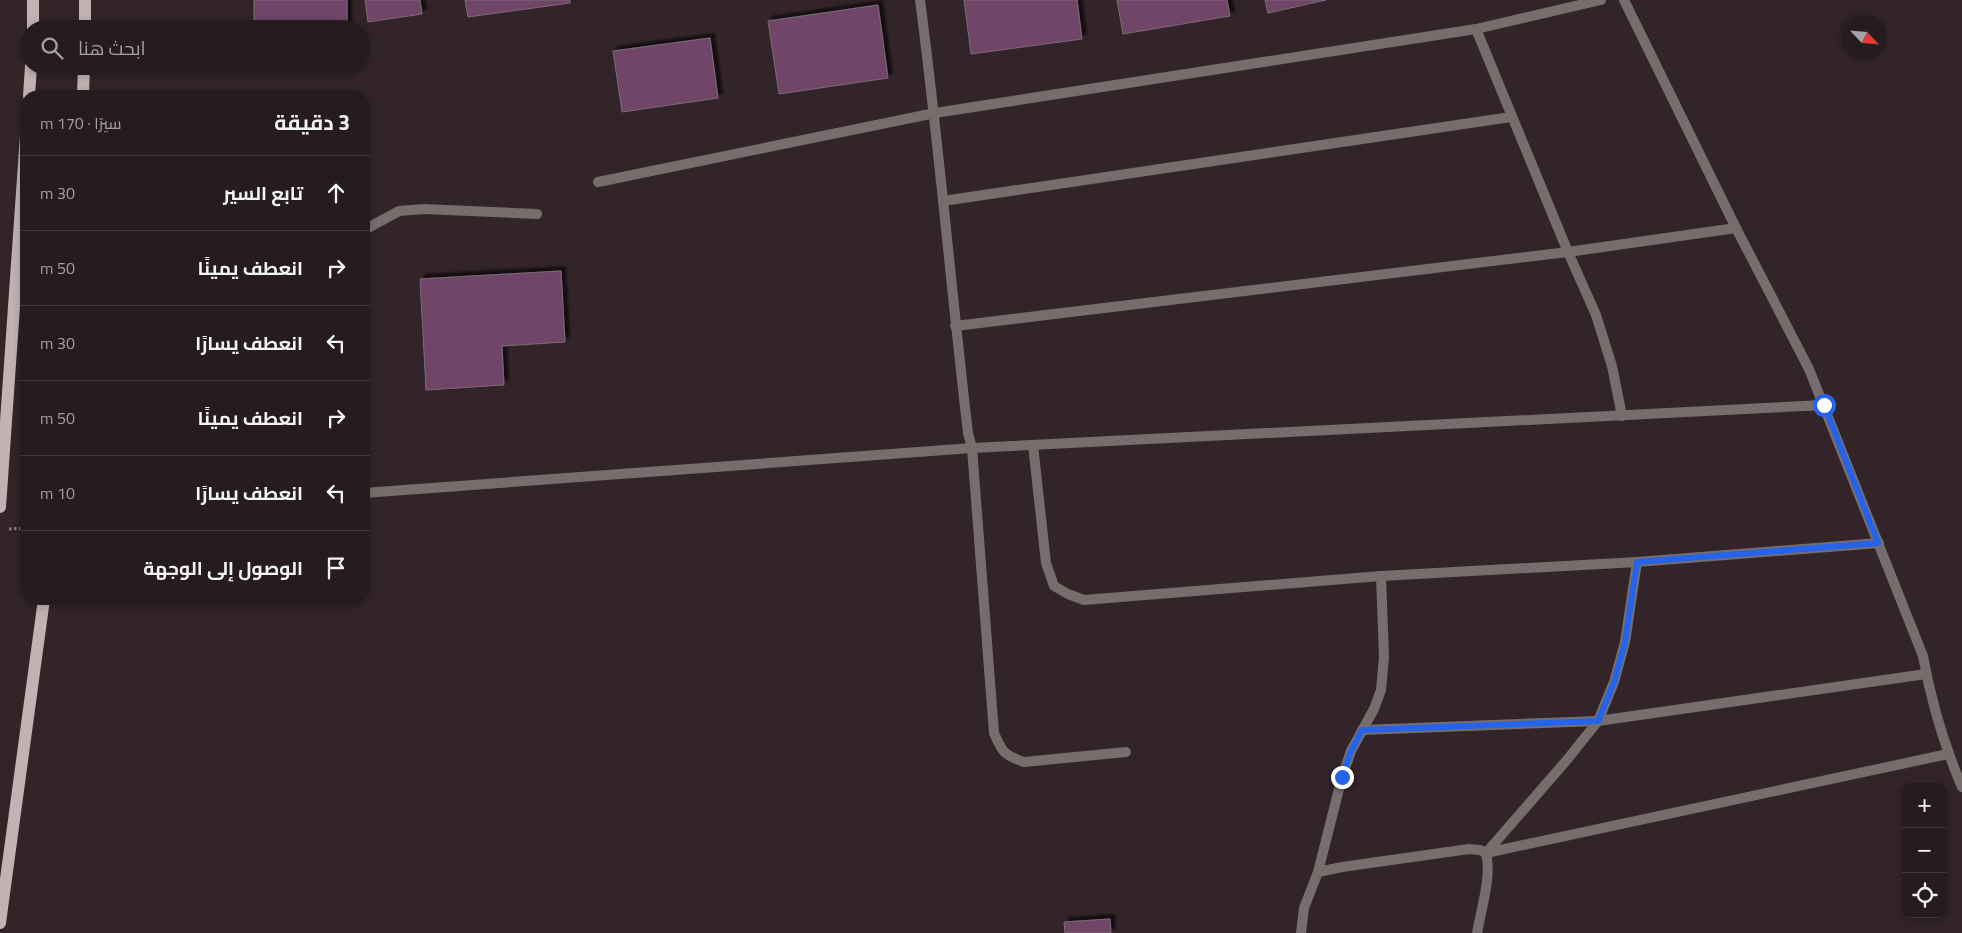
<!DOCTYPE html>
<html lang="ar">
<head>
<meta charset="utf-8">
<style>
	:root { --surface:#261b1f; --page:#32282c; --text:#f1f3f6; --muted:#a4a1a4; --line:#42393d }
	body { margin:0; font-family:"Titillium Web",Cairo,sans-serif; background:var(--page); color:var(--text); direction:rtl }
	.controls { position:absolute; right:15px; bottom:15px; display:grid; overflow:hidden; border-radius:10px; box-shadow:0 2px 8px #0003 }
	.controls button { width:45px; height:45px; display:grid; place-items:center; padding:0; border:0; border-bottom:1px solid var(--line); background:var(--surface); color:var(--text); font:25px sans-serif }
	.compass { position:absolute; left:1842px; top:15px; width:45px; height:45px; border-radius:50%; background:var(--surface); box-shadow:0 2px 8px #0003; rotate:116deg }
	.stop { position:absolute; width:15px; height:15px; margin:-11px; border:4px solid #2563eb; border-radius:50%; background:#fff }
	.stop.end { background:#2563eb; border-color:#fff; box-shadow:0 1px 5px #0008 }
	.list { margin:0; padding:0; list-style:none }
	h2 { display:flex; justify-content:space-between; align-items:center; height:65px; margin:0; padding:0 20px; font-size:21px }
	h2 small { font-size:16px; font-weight:400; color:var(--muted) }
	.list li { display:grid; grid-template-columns:32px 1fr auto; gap:15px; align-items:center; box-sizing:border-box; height:75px; padding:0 20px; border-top:1px solid var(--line) }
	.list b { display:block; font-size:19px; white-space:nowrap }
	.list em { font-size:16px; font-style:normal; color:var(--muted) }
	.icon { flex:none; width:28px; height:28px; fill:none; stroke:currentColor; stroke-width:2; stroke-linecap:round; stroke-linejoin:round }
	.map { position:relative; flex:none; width:1962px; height:933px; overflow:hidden; direction:ltr }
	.search { position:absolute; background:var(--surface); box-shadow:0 2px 8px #0003; left:20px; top:20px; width:350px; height:55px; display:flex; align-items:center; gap:12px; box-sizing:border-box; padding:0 18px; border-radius:28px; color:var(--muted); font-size:19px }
	.panel { position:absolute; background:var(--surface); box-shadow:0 2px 8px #0003; left:20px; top:90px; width:350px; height:515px; border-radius:20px; direction:rtl }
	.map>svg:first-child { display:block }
	.building { fill:#714468; stroke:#7a6c76; filter:url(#shadow) }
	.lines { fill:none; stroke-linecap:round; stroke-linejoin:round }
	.path { stroke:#877b7f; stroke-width:3; stroke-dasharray:2.5 2.5; stroke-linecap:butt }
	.lane { stroke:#756e6d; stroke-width:10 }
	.street { stroke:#756e6d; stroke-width:10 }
	.primary { stroke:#c2b2b2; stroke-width:12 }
	.route { stroke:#2563eb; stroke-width:6 }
</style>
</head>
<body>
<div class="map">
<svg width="1962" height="933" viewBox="0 0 1962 933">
	<defs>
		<filter id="shadow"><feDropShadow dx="4.5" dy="-4.5" stdDeviation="1" flood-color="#0009"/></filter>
	</defs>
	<rect width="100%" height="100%" fill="#322429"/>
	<!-- building -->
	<g class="building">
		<rect x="254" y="0" width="93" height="29"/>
		<path d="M365 0H420L422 14 368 22Z"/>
		<path d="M465 0H570V3L468 17Z"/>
		<path d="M964 0H1077L1082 39 971 54Z"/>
		<path d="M1117 0H1227L1230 16 1123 34Z"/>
		<path d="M1265 0H1326L1268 13Z"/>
		<path d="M878 5 888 78 779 94 768 21Z"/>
		<path d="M710 38 718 98 622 112 613 51Z"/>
		<path d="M561 271 565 342 502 346 504 385 426 390 420 279Z"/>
		<path d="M1110 919 1111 933H1065L1064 922Z"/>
	</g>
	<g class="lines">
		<!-- path -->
		<path class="path" d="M9 529 26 528"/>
		<!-- lane -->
		<g class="lane">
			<path d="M943 201 1511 117"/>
			<path d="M955 326 1568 252"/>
		</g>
		<!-- street -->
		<g class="street">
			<path d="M920 0C939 144 951 289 968 433L972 448 994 733C1002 752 1004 755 1024 762L1126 752"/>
			<path d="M1624 0 1736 228 1809 369 1923 656C1931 701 1944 745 1962 787"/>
			<path d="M1476 29 1568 252 1596 315 1612 366 1622 416"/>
			<path d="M598 182 935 113 1476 29 1601 0"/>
			<path d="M364 230 399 211 424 209 537 214"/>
			<path d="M1568 252 1736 228"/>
			<path d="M1033 445 1046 563 1054 586 1068 594 1084 600 1381 576 1637 562 1879 543"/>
			<path d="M364 493 972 448 1824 405"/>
			<path d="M1362 730 1598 721 1926 674"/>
			<path d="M1486 853 1566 761 1598 721 1614 682 1625 642 1637 562"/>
			<path d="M1318 872 1342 867 1469 849 1480 850 1486 853 1948 754"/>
			<path d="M1301 933 1304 908 1318 872 1342 777 1351 751 1374 709 1381 690 1384 657 1381 576"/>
			<path d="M1477 933C1481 910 1492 875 1486 853"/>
		</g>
		<!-- primary -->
		<g class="primary">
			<path d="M33 0V29"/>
			<path d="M85 29V0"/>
			<path d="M29 96 31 66"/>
			<path d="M83 96 84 66"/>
			<path d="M0 507 26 135"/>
			<path d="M0 923 44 599"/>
		</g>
	</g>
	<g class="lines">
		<!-- route -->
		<path class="route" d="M1342 777 1351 751 1362 730 1598 721 1614 682 1625 642 1637 562 1878 543 1824 405"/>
	</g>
</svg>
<div class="controls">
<button>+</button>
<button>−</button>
<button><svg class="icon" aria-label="locate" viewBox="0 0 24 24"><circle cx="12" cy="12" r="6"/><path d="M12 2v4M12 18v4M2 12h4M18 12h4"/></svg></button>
</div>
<svg class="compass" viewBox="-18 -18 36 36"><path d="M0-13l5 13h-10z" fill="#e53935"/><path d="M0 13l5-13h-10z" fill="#a4a1a4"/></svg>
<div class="stop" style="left:1824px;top:405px"></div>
<div class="stop end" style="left:1342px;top:777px"></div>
<div class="search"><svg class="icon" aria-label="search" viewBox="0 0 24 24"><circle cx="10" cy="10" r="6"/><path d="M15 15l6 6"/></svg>ابحث هنا</div>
<section class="panel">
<h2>3 دقيقة<small>سيرًا · 170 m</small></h2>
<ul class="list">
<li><svg class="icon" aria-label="ahead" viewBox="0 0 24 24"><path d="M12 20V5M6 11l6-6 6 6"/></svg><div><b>تابع السير</b></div><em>30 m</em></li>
<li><svg class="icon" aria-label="right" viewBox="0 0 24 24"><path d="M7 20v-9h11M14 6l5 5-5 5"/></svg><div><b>انعطف يمينًا</b></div><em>50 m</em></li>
<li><svg class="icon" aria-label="left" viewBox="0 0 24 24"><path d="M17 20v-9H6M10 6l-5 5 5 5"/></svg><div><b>انعطف يسارًا</b></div><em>30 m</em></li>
<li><svg class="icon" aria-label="right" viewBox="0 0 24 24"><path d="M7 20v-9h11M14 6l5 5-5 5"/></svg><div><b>انعطف يمينًا</b></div><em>50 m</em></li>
<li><svg class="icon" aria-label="left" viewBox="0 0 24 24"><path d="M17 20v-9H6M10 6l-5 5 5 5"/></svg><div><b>انعطف يسارًا</b></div><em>10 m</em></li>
<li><svg class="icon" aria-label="arrive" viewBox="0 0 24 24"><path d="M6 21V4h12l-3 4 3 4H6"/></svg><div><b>الوصول إلى الوجهة</b></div></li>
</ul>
</section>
</div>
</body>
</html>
